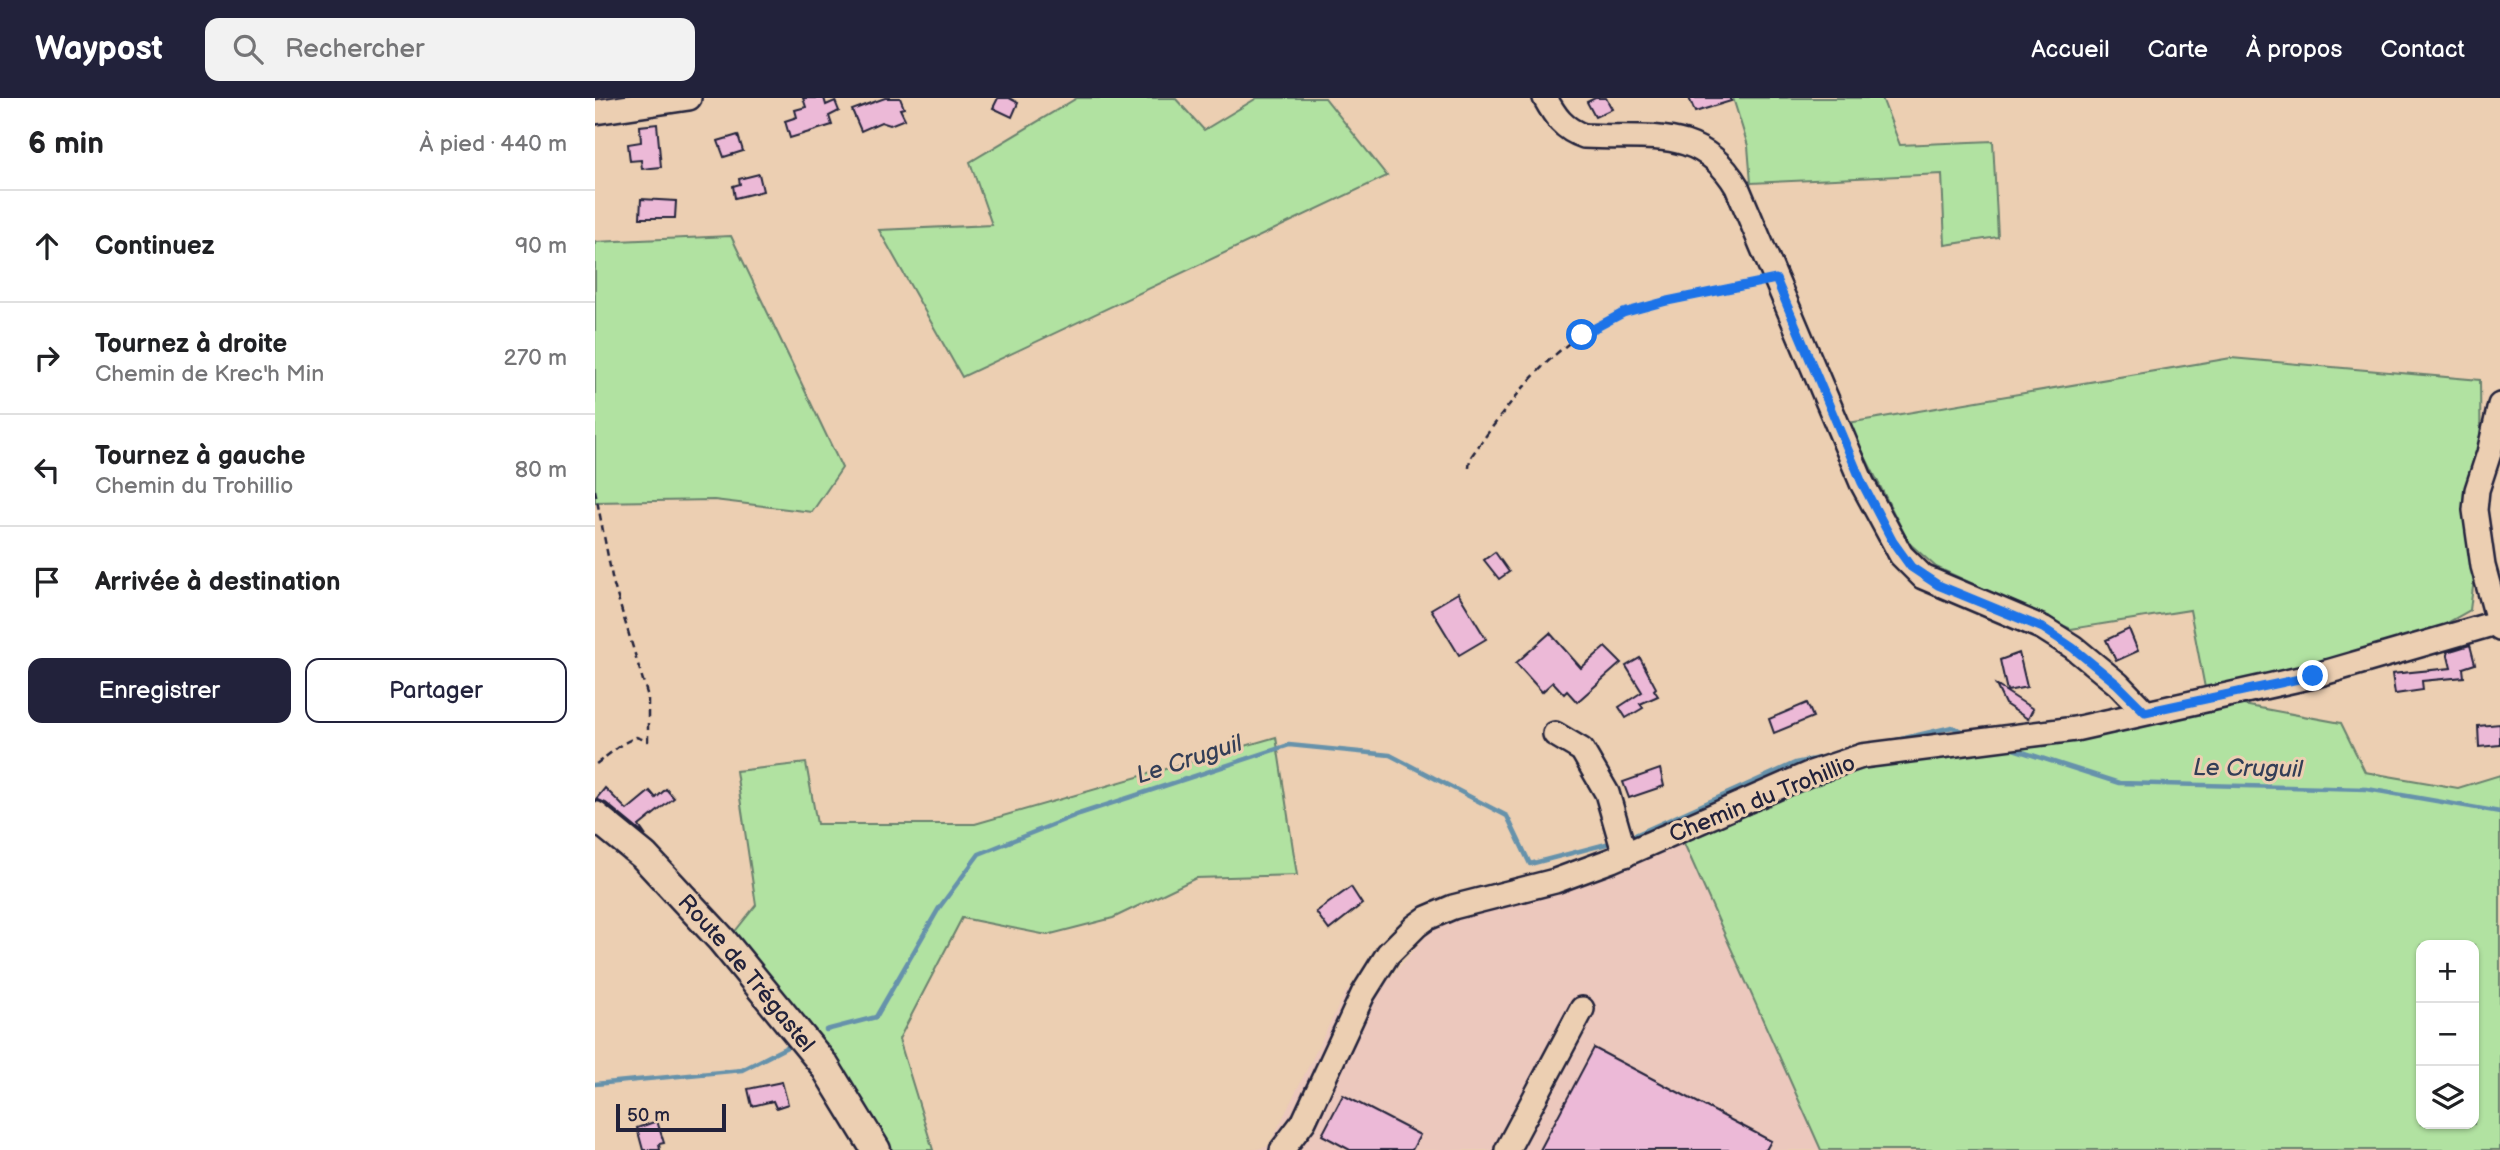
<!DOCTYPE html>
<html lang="fr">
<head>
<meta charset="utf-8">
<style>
	:root { --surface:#fff; --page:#f2f2f2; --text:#202124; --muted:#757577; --line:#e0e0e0; --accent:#22223b }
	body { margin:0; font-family:"Balsamiq Sans",sans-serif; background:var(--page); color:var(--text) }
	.controls { position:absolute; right:21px; bottom:21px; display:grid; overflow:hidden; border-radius:14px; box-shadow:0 2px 5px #0004 }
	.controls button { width:63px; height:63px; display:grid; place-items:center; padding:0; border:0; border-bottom:2px solid var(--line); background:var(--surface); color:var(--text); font:35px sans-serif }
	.scale { position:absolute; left:21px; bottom:18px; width:110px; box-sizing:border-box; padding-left:7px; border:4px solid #22223b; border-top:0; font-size:19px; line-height:24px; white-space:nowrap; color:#22223b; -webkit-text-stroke:5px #eccfb2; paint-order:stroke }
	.stop { position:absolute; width:21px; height:21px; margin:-16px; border:5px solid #1a73e8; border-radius:50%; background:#fff }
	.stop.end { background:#1a73e8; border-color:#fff; box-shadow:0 2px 7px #0008 }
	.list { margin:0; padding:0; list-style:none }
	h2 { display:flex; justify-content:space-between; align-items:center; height:91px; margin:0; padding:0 28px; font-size:30px }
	h2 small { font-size:23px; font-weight:400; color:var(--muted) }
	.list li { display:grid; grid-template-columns:46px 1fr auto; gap:21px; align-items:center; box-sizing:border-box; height:112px; padding:0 28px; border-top:2px solid var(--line) }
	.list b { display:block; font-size:26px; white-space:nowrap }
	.list p { margin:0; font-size:23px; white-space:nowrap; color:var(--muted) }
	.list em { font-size:23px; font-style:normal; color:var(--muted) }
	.actions { display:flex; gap:14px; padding:21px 28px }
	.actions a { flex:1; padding:16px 0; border:2px solid var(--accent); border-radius:14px; text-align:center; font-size:24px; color:var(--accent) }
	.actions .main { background:var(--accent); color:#fff }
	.icon { flex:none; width:38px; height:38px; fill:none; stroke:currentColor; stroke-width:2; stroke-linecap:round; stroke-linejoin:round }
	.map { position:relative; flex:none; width:1905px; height:1052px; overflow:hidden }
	header { display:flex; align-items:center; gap:42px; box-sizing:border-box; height:98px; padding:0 35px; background:var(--accent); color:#fff }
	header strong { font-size:33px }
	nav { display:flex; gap:38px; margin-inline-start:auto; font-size:24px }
	.search { width:490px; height:63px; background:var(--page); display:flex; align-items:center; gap:18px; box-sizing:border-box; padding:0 24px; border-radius:14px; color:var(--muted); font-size:26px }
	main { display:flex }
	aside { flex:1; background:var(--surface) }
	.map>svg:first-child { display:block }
	.built { fill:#ecc8bd }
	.green { fill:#b1e2a1; stroke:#6a826e; stroke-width:2; fill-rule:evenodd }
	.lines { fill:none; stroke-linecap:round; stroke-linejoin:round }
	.stream { stroke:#6692ab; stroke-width:4.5 }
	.building { fill:#ecb9d7; stroke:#22223b; stroke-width:2 }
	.minor-casing { stroke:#22223b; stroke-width:28 }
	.major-casing { stroke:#22223b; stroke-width:33 }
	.path { stroke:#22223b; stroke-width:2.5; stroke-dasharray:7 5; stroke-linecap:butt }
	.minor { stroke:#eccfb2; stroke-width:23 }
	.major { stroke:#eccfb2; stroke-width:28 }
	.route { stroke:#1a73e8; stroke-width:9 }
	.labels { text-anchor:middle; stroke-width:6; stroke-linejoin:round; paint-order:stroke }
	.street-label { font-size:23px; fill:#22223b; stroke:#eccfb2 }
	.water-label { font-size:24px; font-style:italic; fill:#333e57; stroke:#eccfb2 }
</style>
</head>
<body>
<header>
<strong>Waypost</strong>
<div class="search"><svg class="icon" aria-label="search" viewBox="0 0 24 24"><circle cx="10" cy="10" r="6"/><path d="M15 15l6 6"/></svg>Rechercher</div>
<nav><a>Accueil</a><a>Carte</a><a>À propos</a><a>Contact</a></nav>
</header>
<main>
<aside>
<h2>6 min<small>À pied · 440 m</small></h2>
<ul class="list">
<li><svg class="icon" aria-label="ahead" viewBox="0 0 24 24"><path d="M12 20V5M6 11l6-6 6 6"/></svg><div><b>Continuez</b></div><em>90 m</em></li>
<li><svg class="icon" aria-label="right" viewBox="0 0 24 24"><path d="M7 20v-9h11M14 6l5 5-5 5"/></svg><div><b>Tournez à droite</b><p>Chemin de Krec'h Min</p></div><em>270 m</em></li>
<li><svg class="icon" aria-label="left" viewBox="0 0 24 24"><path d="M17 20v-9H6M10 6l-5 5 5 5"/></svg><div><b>Tournez à gauche</b><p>Chemin du Trohillio</p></div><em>80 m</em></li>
<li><svg class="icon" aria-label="arrive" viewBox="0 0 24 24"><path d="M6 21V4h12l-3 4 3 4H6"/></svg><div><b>Arrivée à destination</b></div></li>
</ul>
<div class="actions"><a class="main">Enregistrer</a><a>Partager</a></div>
</aside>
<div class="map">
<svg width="1905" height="1052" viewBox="0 0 1905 1052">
	<rect width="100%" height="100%" fill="#eccfb2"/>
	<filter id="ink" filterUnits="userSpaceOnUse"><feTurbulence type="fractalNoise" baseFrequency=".0143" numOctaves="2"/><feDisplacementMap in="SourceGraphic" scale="14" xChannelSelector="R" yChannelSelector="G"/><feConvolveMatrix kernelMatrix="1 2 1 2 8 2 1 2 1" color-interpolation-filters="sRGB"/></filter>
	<g filter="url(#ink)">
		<!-- built -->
		<path class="built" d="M1088 743 1220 1038 1439 1052H658L674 1048 752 891 772 907 840 827 1000 780Z"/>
		<!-- green -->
		<g class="green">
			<path d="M482 0H580L609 32 662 0H730L792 78 367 279 284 132 397 127 375 64Z"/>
			<path d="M1138 0H1287L1305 47 1398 43 1403 139 1350 147 1347 76 1156 85 1153 48Z"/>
			<path d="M136 138 247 370 217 414 119 402 0 404V144Z"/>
			<path d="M1636 260 1885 282C1886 358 1886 436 1875 512L1836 534 1769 555 1610 590 1595 512 1476 531 1341 469 1314 445 1253 325Z"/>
			<path d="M1643 606 1746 625 1770 674 1863 690 1905 677V1052H1226L1088 743 1246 672 1461 646ZM1826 847H1879V1026H1826Z"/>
			<path d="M681 639 702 777 601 780 518 820 452 837 367 820 304 941 338 1052H295L138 836 161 807 141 673 211 665 222 726H380Z"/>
		</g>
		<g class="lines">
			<!-- stream -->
			<g class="stream">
				<path d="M1297 643 1357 629 1374 635"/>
				<path d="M1412 649 1524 685 1772 691 1905 714"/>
				<path d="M1038 738 1200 665 1234 658"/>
				<path d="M231 932 281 919 344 810 384 756 484 716 694 647 795 657 912 718 935 766 1019 744"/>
				<path d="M0 986 147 972 196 947"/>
			</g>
		</g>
		<!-- building -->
		<g class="building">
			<path d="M208 0H229L231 7 240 3 244 13 234 18 237 27 195 40 190 23 202 19 200 12 211 9Z"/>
			<path d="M290 0H305L309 10 305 11 310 21 295 27 286 24 266 33 257 12Z"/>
			<path d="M403 0H414L423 5 417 19 398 10Z"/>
			<path d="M1000 0H1011L1017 11 1000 19 992 4Z"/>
			<path d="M1094 0H1136V3L1100 14Z"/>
			<path d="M62 26 66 69 47 71 46 62 35 63 33 46 46 44 45 28Z"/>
			<path d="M143 37 148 53 129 59 123 43Z"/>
			<path d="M164 76 168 93 140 100 138 88 145 86 144 81Z"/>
			<path d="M46 101 81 103 80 120H45Z"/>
			<path d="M900 454 914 474 904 481 889 462Z"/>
			<path d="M863 495 891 541 864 557 836 511Z"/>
			<path d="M1534 531 1543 553 1521 563 1511 542Z"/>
			<path d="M955 535 986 570 1010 549 1026 565 982 604 972 593 969 596 958 584 947 594 921 565Z"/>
			<path d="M1875 547 1880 566 1868 570 1869 579 1827 583 1828 592 1800 596 1797 576 1856 570 1852 554Z"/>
			<path d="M1424 555 1432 589 1412 593 1405 562Z"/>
			<path d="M1045 560 1061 590 1059 592 1063 598 1045 606 1048 610 1031 620 1024 609 1047 594 1031 568Z"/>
			<path d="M1401 587 1438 611 1433 621 1410 606Z"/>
			<path d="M1212 605 1218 619 1179 635 1174 621Z"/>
			<path d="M1905 626V647L1884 649 1883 628Z"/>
			<path d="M1065 671 1069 688 1034 700 1028 684Z"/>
			<path d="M10 690 32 712 55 693 61 700 71 691 79 700 44 728 51 738 11 705 1 701Z"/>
			<path d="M756 789 767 806 734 832 721 814Z"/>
			<path d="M999 950 1176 1043 1171 1052H945Z"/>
			<path d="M187 984 193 1006 181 1010 178 1003 157 1008 153 991Z"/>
			<path d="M748 997 825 1037 817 1052H755L727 1037Z"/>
			<path d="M62 1023 69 1045 64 1046 65 1052H48L42 1030Z"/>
		</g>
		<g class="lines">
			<!-- minor casing -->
			<g class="minor-casing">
				<g id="minor">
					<path d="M950 0C960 18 968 31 989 38 1052 42 1105 26 1142 89L1267 385 1306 457 1328 479 1448 530 1478 549 1523 586 1550 614"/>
					<path d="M0 14 94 0"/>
					<path d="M1905 307 1894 355 1882 392 1880 412 1888 468 1905 530"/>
					<path d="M960 636 987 652 1012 695 1030 757"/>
					<path d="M687 1052 709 1023 768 896 793 856 821 828 832 820 858 809 960 783 1017 762 1216 675 1267 658 1480 631 1718 578 1904 524"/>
					<path d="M912 1052 987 911"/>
				</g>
			</g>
			<!-- major casing -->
			<g class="major-casing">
				<g id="major">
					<path id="s1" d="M0 718 49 758 126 841 229 967 281 1052"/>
				</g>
			</g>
			<!-- path -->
			<g class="path">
				<path d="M874 370 875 360C916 303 958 241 1028 215 1071 199 1119 197 1164 186"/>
				<path d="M0 392 18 484 53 599V643L41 639 27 646 0 667"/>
			</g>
			<!-- minor -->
			<use href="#minor" class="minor"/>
			<!-- major -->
			<use href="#major" class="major"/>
		</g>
	</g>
	<g class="lines" filter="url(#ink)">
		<!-- route -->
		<path class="route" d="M987 237 1028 215 1072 203 1181 181 1267 385 1298 444 1316 469 1343 487 1448 530 1478 550 1522 586 1550 614 1718 578"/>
	</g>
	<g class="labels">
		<!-- street labels -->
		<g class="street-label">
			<text transform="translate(1167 700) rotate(-22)" y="8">Chemin du Trohillio</text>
			<text dy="8" stroke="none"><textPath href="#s1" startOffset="219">Route de Trégastel</textPath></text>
		</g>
		<!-- water labels -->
		<g class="water-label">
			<text transform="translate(594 661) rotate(-18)" y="8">Le Cruguil</text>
			<text transform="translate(1653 670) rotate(1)" y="8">Le Cruguil</text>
		</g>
	</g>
</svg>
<div class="controls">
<button>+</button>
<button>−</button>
<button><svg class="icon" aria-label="layers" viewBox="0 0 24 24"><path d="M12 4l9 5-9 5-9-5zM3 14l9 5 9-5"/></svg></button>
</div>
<div class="scale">50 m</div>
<div class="stop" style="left:987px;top:237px"></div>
<div class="stop end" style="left:1718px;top:578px"></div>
</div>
</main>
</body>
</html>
